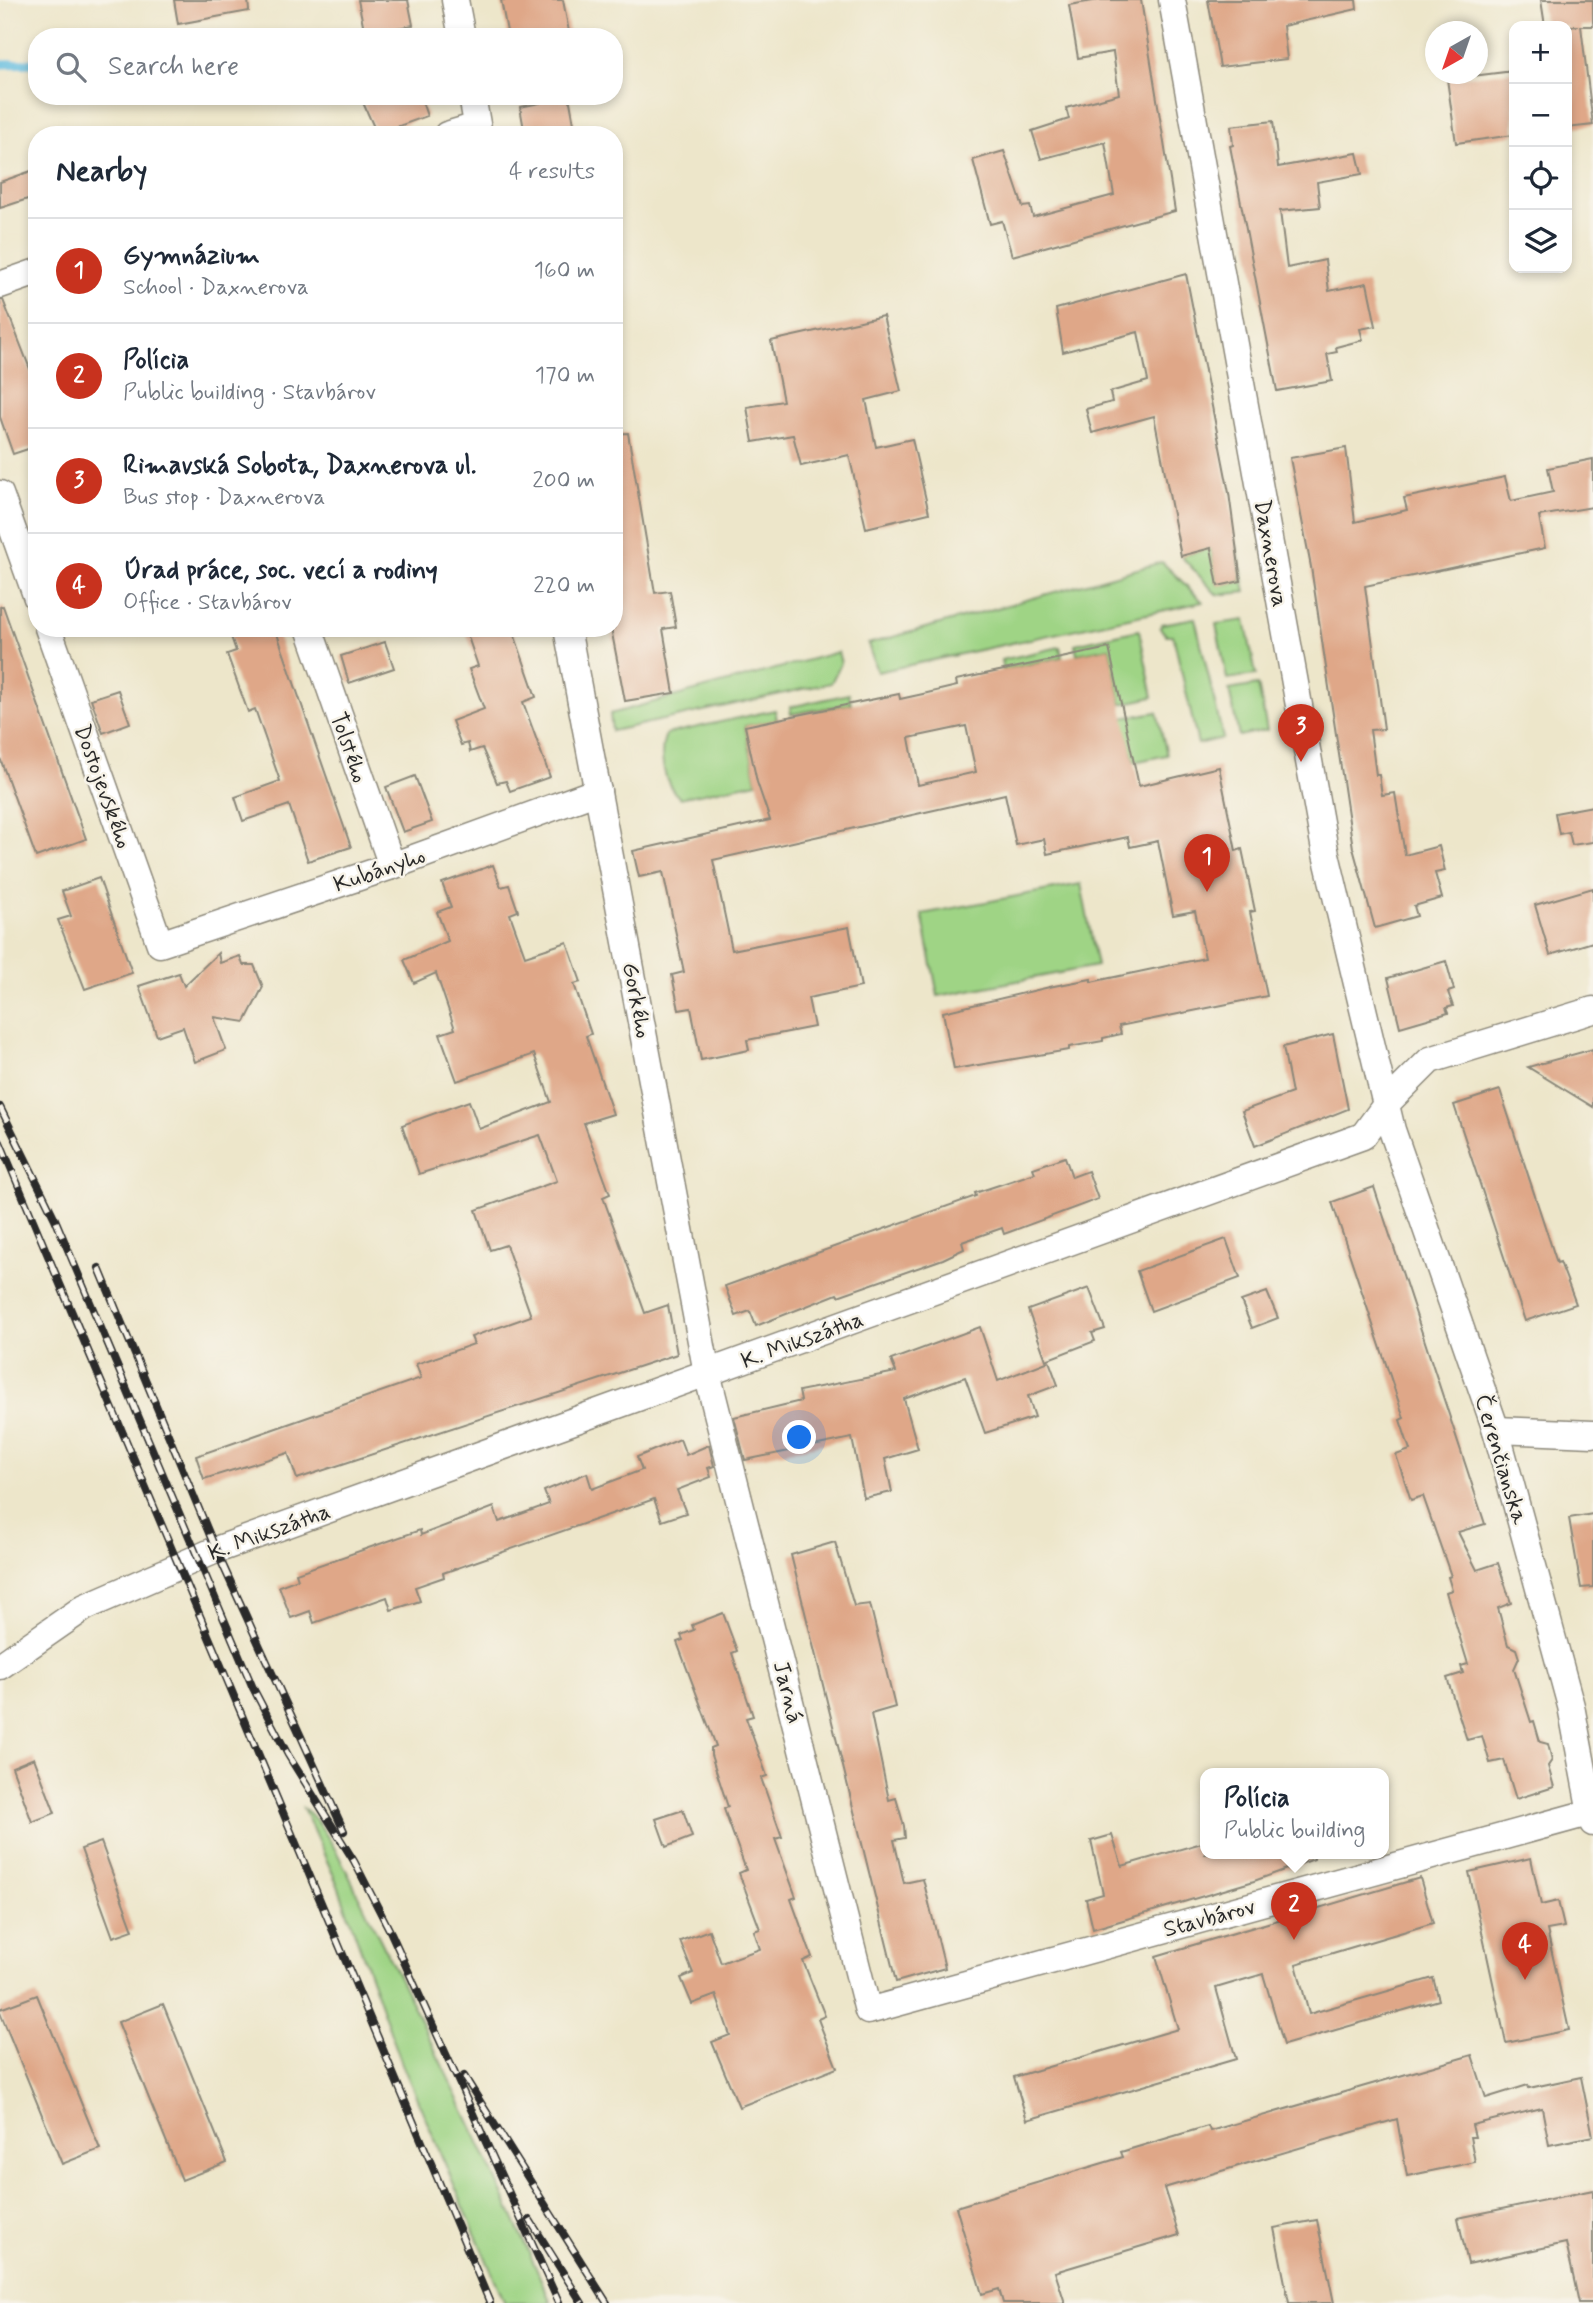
<!DOCTYPE html>
<html lang="en">
<head>
<meta charset="utf-8">
<style>
	:root { --surface:#fff; --page:#f6f6f7; --text:#1f2937; --muted:#747a83; --line:#e0e1e3; --accent:#c8321e }
	body { margin:0; font-family:Mynerve,sans-serif; background:var(--page); color:var(--text) }
	.controls { position:absolute; right:21px; top:21px; display:grid; overflow:hidden; border-radius:14px; box-shadow:0 4px 10px #0003 }
	.controls button { width:63px; height:63px; display:grid; place-items:center; padding:0; border:0; border-bottom:2px solid var(--line); background:var(--surface); color:var(--text); font:35px sans-serif }
	.compass { position:absolute; left:1425px; top:21px; width:63px; height:63px; border-radius:50%; background:var(--surface); box-shadow:0 4px 10px #0003; rotate:220deg }
	.you { position:absolute; left:800px; top:1438px; width:24px; height:24px; margin:-18px; border:5px solid #fff; border-radius:50%; background:#1a73e8; box-shadow:0 0 0 10px #1a73e833 }
	.badge { display:grid; place-items:center; width:46px; height:46px; border-radius:50%; background:var(--accent); color:#fff; font-size:23px; font-weight:700 }
	.pin { position:absolute; translate:-50% -58px; filter:drop-shadow(0 2px 4px #0008) }
	.pin::after { content:''; position:absolute; top:37px; width:24px; height:21px; background:inherit; clip-path:polygon(0 0,100% 0,50% 100%) }
	.popup { position:absolute; left:1200px; top:1768px; width:189px; height:91px; box-sizing:border-box; display:grid; place-content:center; border-radius:14px; background:var(--surface); filter:drop-shadow(0 2px 5px #0005); font-size:23px; white-space:nowrap; color:var(--muted) }
	.popup b { font-size:26px; color:var(--text) }
	.popup::after { content:''; position:absolute; left:50%; top:100%; margin-left:-14px; border:14px solid transparent; border-top-color:var(--surface) }
	.list { margin:0; padding:0; list-style:none }
	h2 { display:flex; justify-content:space-between; align-items:center; height:91px; margin:0; padding:0 28px; font-size:30px }
	h2 small { font-size:23px; font-weight:400; color:var(--muted) }
	.list li { display:grid; grid-template-columns:46px 1fr auto; gap:21px; align-items:center; box-sizing:border-box; height:105px; padding:0 28px; border-top:2px solid var(--line) }
	.list b { display:block; font-size:26px; white-space:nowrap }
	.list p { margin:0; font-size:23px; white-space:nowrap; color:var(--muted) }
	.list em { font-size:23px; font-style:normal; color:var(--muted) }
	.icon { flex:none; width:38px; height:38px; fill:none; stroke:currentColor; stroke-width:2; stroke-linecap:round; stroke-linejoin:round }
	.map { position:relative; flex:none; width:1593px; height:2303px; overflow:hidden }
	.search { position:absolute; background:var(--surface); box-shadow:0 4px 10px #0003; left:28px; top:28px; width:595px; height:77px; display:flex; align-items:center; gap:18px; box-sizing:border-box; padding:0 24px; border-radius:28px; color:var(--muted); font-size:26px }
	.panel { position:absolute; background:var(--surface); box-shadow:0 4px 10px #0003; left:28px; top:126px; width:595px; height:511px; border-radius:28px }
	.map>svg:first-child { display:block }
	.green { fill:#9fd485; stroke:#658058; stroke-width:2 }
	.lines { fill:none; stroke-linecap:round; stroke-linejoin:round }
	.stream { stroke:#62bde0; stroke-width:9 }
	.building { fill:#dfa788; fill-rule:evenodd }
	.street-casing { stroke:#8c887a; stroke-width:29 }
	.street { stroke:#fff; stroke-width:26 }
	.rail-casing { stroke:#2b2b2b; stroke-width:8 }
	.rail { stroke:#f7f3e8; stroke-width:5; stroke-dasharray:16; stroke-linecap:butt }
	.labels { text-anchor:middle; stroke-width:5; stroke-linejoin:round; paint-order:stroke }
	.street-label { font-size:23px; fill:#2b2b2b; stroke:#f7f3e8 }
</style>
</head>
<body>
<div class="map">
<svg width="1593" height="2303" viewBox="0 0 1593 2303">
	<rect width="100%" height="100%" fill="#f7f3e8"/>
	<filter id="ink" filterUnits="userSpaceOnUse"><feTurbulence type="fractalNoise" baseFrequency=".0143" numOctaves="2"/><feDisplacementMap in="SourceGraphic" scale="14" xChannelSelector="R" yChannelSelector="G"/><feConvolveMatrix kernelMatrix="1 2 1 2 8 2 1 2 1" color-interpolation-filters="sRGB"/></filter>
	<filter id="wash" filterUnits="userSpaceOnUse"><feTurbulence type="fractalNoise" baseFrequency=".00686" numOctaves="4" result="noise"/><feDisplacementMap in="SourceGraphic" scale="28" xChannelSelector="R" yChannelSelector="G"/><feGaussianBlur stdDeviation="1.57" result="paint"/><feColorMatrix in="noise" values="0 0 0 0 0 0 0 0 0 0 0 0 0 0 0 0 0 1.4 0 .05"/><feComposite in="paint" operator="in"/></filter>
	<g filter="url(#wash)">
		<rect width="100%" height="100%" fill="#ede6ca"/>
		<!-- green -->
		<g class="green">
			<path d="M1236 541 1246 592 1217 595 1181 556 1211 548 1218 585 1241 582Z"/>
			<path d="M1162 562 1203 602 877 672 868 644Z"/>
			<path d="M1195 618 1223 738 1198 744 1173 635H1166L1160 628 1162 624Z"/>
			<path d="M1245 620 1256 675 1227 679 1216 624Z"/>
			<path d="M1139 630 1153 697 1121 704 1109 648 1077 654 1075 644Z"/>
			<path d="M1060 647 1062 657 1003 670 1001 660Z"/>
			<path d="M838 652 841 663 831 683 612 731 610 714Z"/>
			<path d="M1258 685 1267 730 1239 736 1229 690Z"/>
			<path d="M849 694 851 704 791 714 790 707Z"/>
			<path d="M775 710 777 720 745 726 757 782 680 798C663 784 658 754 666 734Z"/>
			<path d="M1157 712 1167 755 1134 762 1122 718Z"/>
			<path d="M1081 884 1097 966 938 996 922 914Z"/>
			<path d="M303 1808C326 1821 358 1895 371 1921 434 2047 496 2173 551 2303H505L402 2064 337 1883Z"/>
		</g>
		<g class="lines">
			<!-- stream -->
			<path class="stream" d="M0 64 37 63"/>
		</g>
		<g id="blocks">
			<!-- building -->
			<g class="building">
				<path d="M174 0H248L249 11 178 24Z"/>
				<path d="M358 0H408L413 25 365 34Z"/>
				<path d="M501 0H563L570 37H508Z"/>
				<path d="M1099 0H1141L1175 211 1012 256 1002 221 990 224 973 160 1004 151 1023 207 1030 206 1033 217 1114 195 1105 142 1041 159 1032 131 1069 119 1066 108 1119 94 1113 52 1078 58 1069 5Z"/>
				<path d="M1208 0H1356L1357 9 1283 26 1287 59 1220 67Z"/>
				<path d="M1541 0H1593V26H1581L1593 125 1567 128V27L1579 26H1545Z"/>
				<path d="M1514 71V135L1456 143 1447 79Z"/>
				<path d="M360 96H420L427 116 377 134Z"/>
				<path d="M539 96H569L576 135H525L520 107 540 103Z"/>
				<path d="M1273 121 1278 167 1357 153 1362 174 1317 182 1320 207 1280 211 1287 268 1325 260 1329 291 1367 283 1376 326 1360 329 1363 340 1336 347 1337 352 1327 354 1332 381 1277 391 1230 146 1233 145 1231 126Z"/>
				<path d="M37 169V196L0 208V182Z"/>
				<path d="M1186 274 1229 493 1241 581 1218 586 1211 548 1181 556 1154 416 1092 433 1086 409 1112 402 1110 392 1148 381 1138 332 1063 352 1056 309Z"/>
				<path d="M0 300H3L37 387V446L13 454 0 417Z"/>
				<path d="M883 316 901 391 866 400 876 447 912 439 929 513 866 528 849 455 801 466 793 435 753 442 747 407 783 401 771 341Z"/>
				<path d="M628 433 655 593 670 591 676 627 663 629 674 693 625 701 611 628H614V434Z"/>
				<path d="M1346 448 1355 522 1407 510 1404 498 1505 477 1511 501 1553 492 1548 468 1593 459V507L1539 516 1545 548 1365 586 1384 729 1370 730 1376 775H1379L1382 795 1395 793 1405 855 1439 846 1445 871 1435 873 1442 898 1414 906 1417 916 1375 928 1353 848 1311 567 1290 458Z"/>
				<path d="M3 606 86 839 36 857 0 758V607Z"/>
				<path d="M228 628H275L351 847 308 861 289 805 243 821 235 797 280 781 255 709 248 712 227 654 236 651Z"/>
				<path d="M465 628H512L536 697 523 702 550 777 510 791 506 781 497 783 482 748 470 752 468 743 461 745 452 721 484 709 469 669 478 666Z"/>
				<path d="M385 642 394 668 349 683 341 656Z"/>
				<path d="M1109 648 1139 786 1219 767 1236 851 1242 849 1255 911 1250 912 1267 996 1119 1026 1121 1034 1103 1038V1041L1069 1047V1050L954 1069 943 1012 1054 986 1091 979V982L1205 958 1195 911 1173 915 1158 841 1130 847 1128 837 1047 854 1044 839 1016 845 1005 794 713 860 732 950 849 927 861 987 808 998 814 1027 747 1040 749 1050 701 1060 691 1008 679 1010 672 975 684 972 663 872 639 877 633 851 770 820 757 782 745 726 899 694 900 699 923 694 957 686 956 680ZM966 726 976 772 918 785 909 738Z"/>
				<path d="M118 690 130 723 103 733 91 699Z"/>
				<path d="M415 776 432 822 403 832 386 787Z"/>
				<path d="M1593 806V842L1572 845 1569 832 1559 834 1555 813Z"/>
				<path d="M493 865 501 887 509 885 518 911 510 914 525 956 567 942 581 982 574 984 591 1034 586 1036 613 1114 584 1123 610 1194 603 1197 645 1313 668 1305 677 1354 297 1479 288 1453 204 1479 196 1456 421 1378 416 1364 474 1344 471 1337 531 1316 506 1245 490 1250 476 1210 557 1181 540 1135 419 1174 402 1125 469 1101 479 1129 551 1102 534 1054 457 1081 440 1034 455 1029 436 973 414 983 404 960 448 941 437 912 451 907 442 883Z"/>
				<path d="M99 878 132 973 85 989 58 920 71 916 62 891Z"/>
				<path d="M1593 888V942L1550 955 1535 905Z"/>
				<path d="M218 953 220 963 240 956 243 965H254L263 987 245 1022 214 1017 226 1050 195 1062 183 1027 157 1036 139 986 179 973 184 986Z"/>
				<path d="M1446 961 1454 990 1448 992 1453 1006 1446 1008 1448 1013 1400 1027 1388 978Z"/>
				<path d="M1333 1034 1348 1109 1255 1146 1242 1111 1292 1093 1283 1047Z"/>
				<path d="M1593 1049V1107L1528 1067Z"/>
				<path d="M1500 1090 1557 1263 1560 1262 1576 1304 1525 1321 1454 1105Z"/>
				<path d="M1065 1157 1072 1177 1088 1171 1098 1199 1004 1234 1002 1228 962 1242 964 1249 943 1259 838 1296 837 1294 756 1326 750 1311 736 1316 725 1286 976 1196 975 1193 1035 1173 1033 1168Z"/>
				<path d="M1374 1187 1485 1524 1458 1532 1477 1570 1498 1563 1511 1603 1498 1608 1508 1645 1516 1649 1519 1658 1514 1669 1531 1722 1534 1721 1540 1742 1548 1744 1552 1760 1548 1766 1554 1787 1516 1799 1504 1760 1490 1763 1482 1736 1467 1740 1447 1678 1463 1673 1461 1666 1468 1664 1446 1592 1452 1590 1448 1577 1451 1576 1423 1496 1411 1500 1396 1455 1410 1450 1400 1420 1404 1418 1332 1202Z"/>
				<path d="M1226 1239 1240 1278 1151 1311 1137 1271Z"/>
				<path d="M1089 1288 1105 1329 1092 1333 1095 1341 1046 1360 1028 1310Z"/>
				<path d="M1267 1292 1278 1318 1252 1328 1241 1301Z"/>
				<path d="M980 1327 998 1381 1049 1361 1058 1385 1028 1396 1035 1417 985 1433 965 1377 904 1399 918 1449 885 1459 892 1492 864 1498 852 1438 745 1460 734 1417 801 1401 799 1391 896 1372 891 1360Z"/>
				<path d="M680 1439 686 1455 709 1445 714 1466 708 1468 711 1477 677 1490 686 1513 662 1521 654 1499 443 1573 444 1577 415 1587 420 1601 391 1610 387 1597 314 1623 310 1611 291 1618 279 1586 298 1579 296 1573 420 1530 421 1535 494 1507 499 1522 549 1504 544 1491 587 1473 592 1489 642 1470 637 1457Z"/>
				<path d="M1593 1514V1587L1581 1588 1569 1518Z"/>
				<path d="M835 1542 854 1606 870 1604 895 1707 871 1714 889 1800 896 1798 904 1826 905 1838 894 1840 904 1883 923 1879 945 1968 896 1982 791 1555Z"/>
				<path d="M723 1613 737 1651 732 1653 753 1716 746 1718 767 1776 761 1778 782 1837 775 1839 796 1897 791 1899 812 1957 803 1961 825 2016 818 2019 837 2068 739 2107 712 2042 730 2035 716 1995 692 2004 681 1978 693 1973 680 1941 709 1930 721 1963 760 1949 754 1931 760 1929 739 1873 746 1870 724 1809 728 1807 711 1755V1748L716 1746 677 1642 683 1640 681 1635 694 1630 692 1625Z"/>
				<path d="M34 1758 55 1813 32 1822 12 1767Z"/>
				<path d="M683 1810 692 1837 666 1847 656 1819Z"/>
				<path d="M1112 1835 1122 1866 1205 1842V1854H1314V1859L1254 1881 1093 1929 1086 1899 1103 1894 1091 1841Z"/>
				<path d="M101 1842 133 1930 113 1937 81 1849Z"/>
				<path d="M1531 1858 1541 1905 1558 1901 1564 1927 1547 1930 1569 2030 1506 2043 1469 1872Z"/>
				<path d="M1420 1878 1433 1923 1296 1964 1309 2014 1433 1978 1439 2000 1284 2045 1263 1974 1216 1988 1236 2059 1027 2120 1014 2077 1178 2029 1156 1956Z"/>
				<path d="M37 1995 100 2149 62 2164 0 2012V2009Z"/>
				<path d="M163 2004 227 2162 182 2180 118 2022Z"/>
				<path d="M1472 2055 1486 2098 1528 2085 1529 2088 1581 2077 1593 2136 1549 2145 1542 2108 1472 2125 1475 2137H1470L1475 2162 1407 2176 1397 2119 1164 2188 1179 2235 1055 2272 1065 2303H1003L999 2289 982 2294 956 2207 1123 2157 1121 2152 1208 2126 1210 2131Z"/>
				<path d="M1593 2190V2303H1579L1566 2243 1468 2264 1458 2218Z"/>
				<path d="M1317 2220 1334 2303H1289L1274 2228Z"/>
			</g>
		</g>
	</g>
	<g filter="url(#ink)">
		<use href="#blocks" fill-opacity="0" stroke="#8c887a" stroke-width="2"/>
		<g class="lines">
			<!-- street casing -->
			<g class="street-casing">
				<g id="street">
					<path d="M455 0 462 37"/>
					<path d="M1172 0 1325 850 1392 1130 1496 1430 1571 1706 1593 1823"/>
					<path d="M472 96 479 135"/>
					<path d="M447 135 477 126"/>
					<path d="M0 285 37 272"/>
					<path d="M0 494 37 598"/>
					<path d="M48 628 160 944 392 866 598 791"/>
					<path d="M309 628 392 866"/>
					<path d="M567 628 707 1373 868 2011 1592 1812"/>
					<path d="M1496 1430 1593 1434"/>
					<path d="M0 1666 85 1607 216 1550 1363 1136 1388 1102 1430 1060 1593 1010"/>
				</g>
			</g>
			<!-- street -->
			<use href="#street" class="street"/>
			<!-- rail casing -->
			<g class="rail-casing">
				<g id="rail">
					<path d="M0 1107 55 1219 253 1688 288 1755 354 1861 391 1933 559 2303"/>
					<path d="M0 1142 490 2303"/>
					<path d="M99 1268 216 1550 344 1831"/>
					<path d="M464 2076 607 2303"/>
					<path d="M530 2220 582 2303"/>
				</g>
			</g>
			<!-- rail -->
			<use href="#rail" class="rail"/>
		</g>
	</g>
	<g class="labels">
		<!-- street labels -->
		<g class="street-label">
			<text transform="translate(1272 553) rotate(80)" y="8">Daxnerova</text>
			<text transform="translate(350 747) rotate(71)" y="8">Tolstého</text>
			<text transform="translate(104 786) rotate(70)" y="8">Dostojevského</text>
			<text transform="translate(379 869) rotate(-19)" y="8">Kubányho</text>
			<text transform="translate(638 1000) rotate(79)" y="8">Gorkého</text>
			<text transform="translate(802 1339) rotate(-20)" y="8">K. Mikszátha</text>
			<text transform="translate(1502 1459) rotate(73)" y="8">Čerenčianska</text>
			<text transform="translate(269 1531) rotate(-20)" y="8">K. Mikszátha</text>
			<text transform="translate(789 1692) rotate(76)" y="8">Jarná</text>
			<text transform="translate(1209 1917) rotate(-15)" y="8">Stavbárov</text>
		</g>
	</g>
</svg>
<div class="controls">
<button>+</button>
<button>−</button>
<button><svg class="icon" aria-label="locate" viewBox="0 0 24 24"><circle cx="12" cy="12" r="6"/><path d="M12 2v4M12 18v4M2 12h4M18 12h4"/></svg></button>
<button><svg class="icon" aria-label="layers" viewBox="0 0 24 24"><path d="M12 4l9 5-9 5-9-5zM3 14l9 5 9-5"/></svg></button>
</div>
<svg class="compass" viewBox="-18 -18 36 36"><path d="M0-13l5 13h-10z" fill="#e53935"/><path d="M0 13l5-13h-10z" fill="#747a83"/></svg>
<div class="you"></div>
<div class="pin badge" style="left:1207px;top:892px">1</div>
<div class="pin badge" style="left:1294px;top:1940px">2</div>
<div class="popup"><b>Polícia</b>Public building</div>
<div class="pin badge" style="left:1301px;top:762px">3</div>
<div class="pin badge" style="left:1525px;top:1980px">4</div>
<div class="search"><svg class="icon" aria-label="search" viewBox="0 0 24 24"><circle cx="10" cy="10" r="6"/><path d="M15 15l6 6"/></svg>Search here</div>
<section class="panel">
<h2>Nearby<small>4 results</small></h2>
<ul class="list">
<li><span class="badge">1</span><div><b>Gymnázium</b><p>School · Daxnerova</p></div><em>160 m</em></li>
<li><span class="badge">2</span><div><b>Polícia</b><p>Public building · Stavbárov</p></div><em>170 m</em></li>
<li><span class="badge">3</span><div><b>Rimavská Sobota, Daxnerova ul.</b><p>Bus stop · Daxnerova</p></div><em>200 m</em></li>
<li><span class="badge">4</span><div><b>Úrad práce, soc. vecí a rodiny</b><p>Office · Stavbárov</p></div><em>220 m</em></li>
</ul>
</section>
</div>
</body>
</html>
